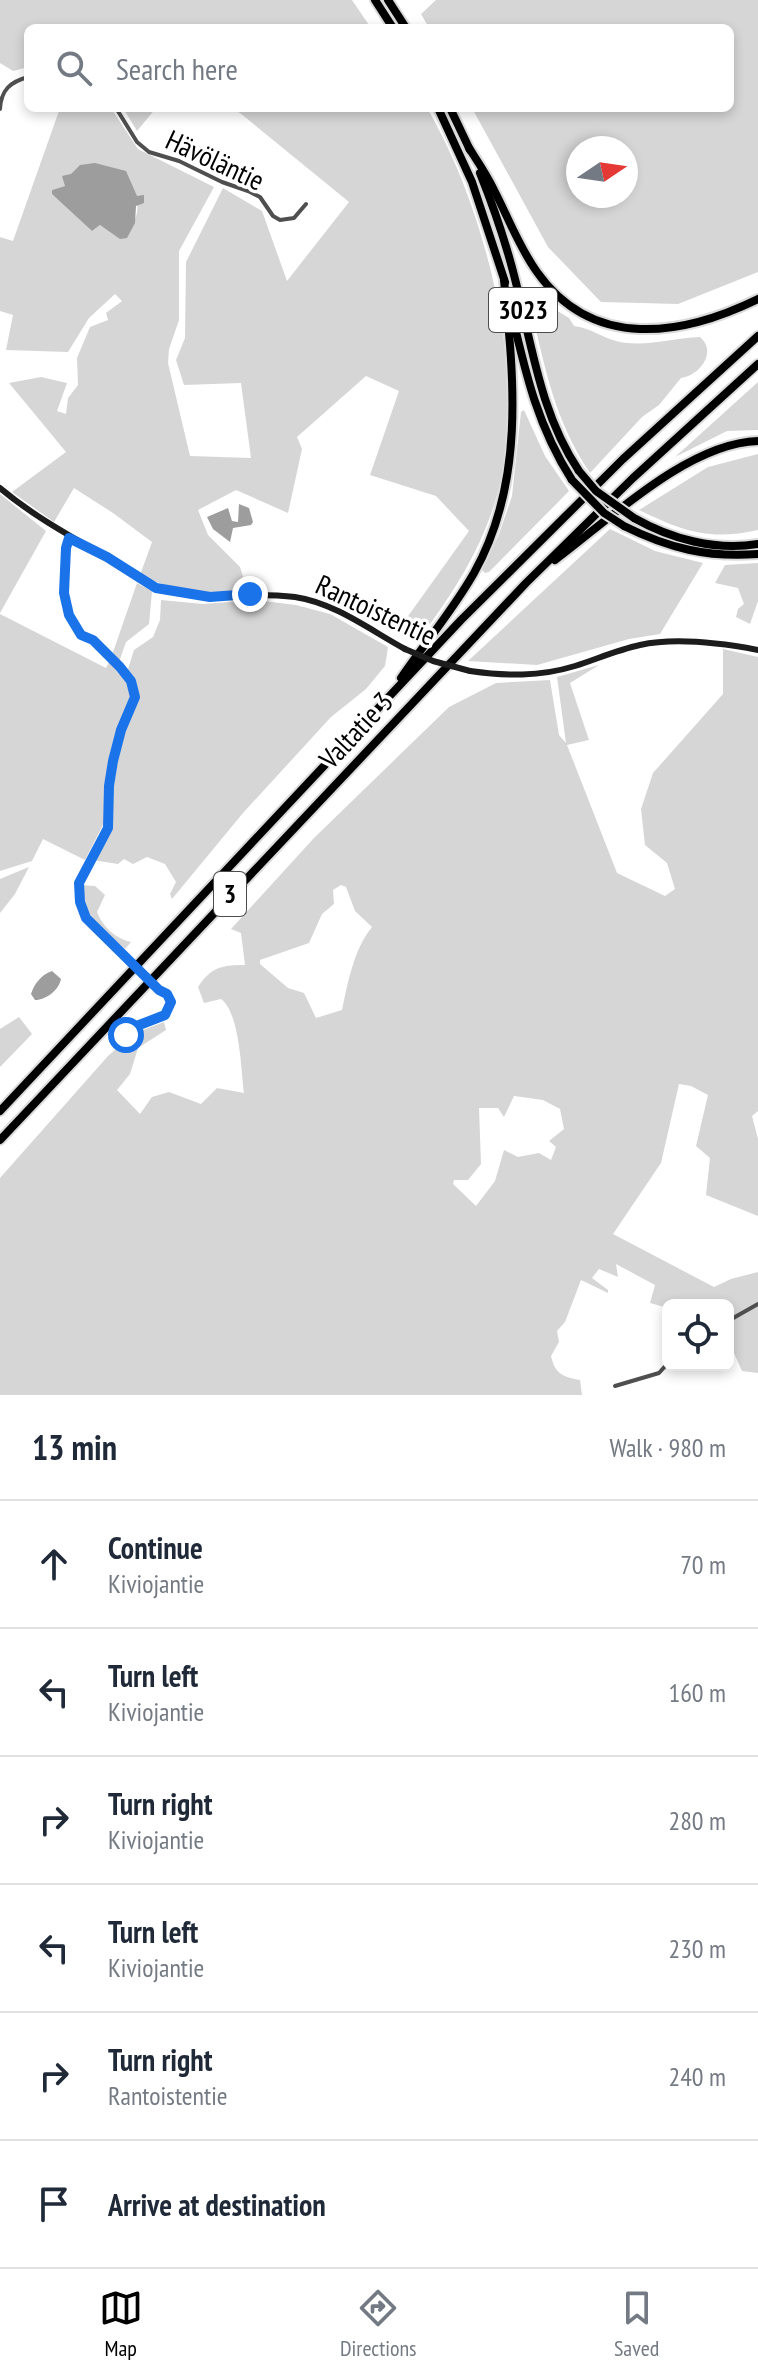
<!DOCTYPE html>
<html lang="en">
<head>
<meta charset="utf-8">
<style>
	:root { --surface:#fff; --page:#f6f6f7; --text:#1f2937; --muted:#747a83; --line:#e0e1e3; --accent:#000 }
	body { margin:0; font-family:"PT Sans Narrow",sans-serif; background:var(--page); color:var(--text) }
	.controls { position:absolute; right:24px; bottom:24px; display:grid; overflow:hidden; border-radius:12px; box-shadow:0 4px 12px #0003 }
	.controls button { width:72px; height:72px; display:grid; place-items:center; padding:0; border:0; border-bottom:2px solid var(--line); background:var(--surface); color:var(--text); font:40px sans-serif }
	.compass { position:absolute; left:566px; top:136px; width:72px; height:72px; border-radius:50%; background:var(--surface); box-shadow:0 4px 12px #0003; rotate:77deg }
	.stop { position:absolute; width:24px; height:24px; margin:-18px; border:6px solid #1a73e8; border-radius:50%; background:#fff }
	.stop.end { background:#1a73e8; border-color:#fff; box-shadow:0 2px 8px #0008 }
	.list { margin:0; padding:0; list-style:none }
	h2 { display:flex; justify-content:space-between; align-items:center; height:104px; margin:0; padding:0 32px; font-size:34px }
	h2 small { font-size:26px; font-weight:400; color:var(--muted) }
	.list li { display:grid; grid-template-columns:52px 1fr auto; gap:24px; align-items:center; box-sizing:border-box; height:128px; padding:0 32px; border-top:2px solid var(--line) }
	.list b { display:block; font-size:30px; white-space:nowrap }
	.list p { margin:0; font-size:26px; white-space:nowrap; color:var(--muted) }
	.list em { font-size:26px; font-style:normal; color:var(--muted) }
	.icon { flex:none; width:44px; height:44px; fill:none; stroke:currentColor; stroke-width:2; stroke-linecap:round; stroke-linejoin:round }
	.map { position:relative; flex:none; width:758px; height:1395px; overflow:hidden }
	.search { position:absolute; background:var(--surface); box-shadow:0 4px 12px #0003; left:24px; right:24px; top:24px; height:88px; display:flex; align-items:center; gap:20px; box-sizing:border-box; padding:0 28px; border-radius:12px; color:var(--muted); font-size:30px }
	.sheet { height:872px; background:var(--surface) }
	nav { display:flex; justify-content:space-around; align-items:center; box-sizing:border-box; height:112px; border-top:2px solid var(--line); background:var(--surface); font-size:22px; color:var(--muted) }
	nav a { display:grid; justify-items:center; gap:4px }
	nav .on { color:var(--accent) }
	.map>svg:first-child { display:block }
	.green { fill:#d6d6d6; fill-rule:evenodd }
	.water { fill:#9d9d9d }
	.lines { fill:none; stroke-linecap:round; stroke-linejoin:round }
	.highway-casing { stroke:#dbdbdb; stroke-width:12 }
	.street { stroke:#4f4f4f; stroke-width:4 }
	.secondary { stroke:#1c1c1c; stroke-width:6 }
	.highway { stroke:#000; stroke-width:8 }
	.highway-bridge-casing { stroke:#dbdbdb; stroke-width:12; stroke-linecap:butt }
	.street-bridge { stroke:#4f4f4f; stroke-width:4 }
	.secondary-bridge { stroke:#1c1c1c; stroke-width:6 }
	.highway-bridge { stroke:#000; stroke-width:8 }
	.route { stroke:#1a73e8; stroke-width:10 }
	.labels { text-anchor:middle; stroke-width:7; stroke-linejoin:round; paint-order:stroke }
	.shield { fill:#fff; stroke:#4c4c4c; stroke-width:2 }
	.shield-label { font-size:26px; font-weight:bold; fill:#000 }
	.street-label { font-size:28px; fill:#000; stroke:#fff }
</style>
</head>
<body>
<div class="map">
<svg width="758" height="1395" viewBox="0 0 758 1395">
	<rect width="100%" height="100%" fill="#fff"/>
	<!-- green -->
	<g class="green">
		<path d="M0 0H352L371 28H28V67L13 71 0 63Z"/>
		<path d="M436 0H758V272L678 304 601 302 548 247 472 108H730V28H429L421 14ZM578 148H626V196H578Z"/>
		<path d="M60 108H111L138 149 214 187 179 251V320L169 349 168 363 190 456 251 458 241 383 184 385 176 360 185 338 186 262 223 188 262 211 287 281 349 202 240 113 229 108H427C486 208 530 381 497 495 482 550 450 598 416 643L396 633 469 531 436 496 370 475 399 391 366 376 297 437 302 449 288 513 236 490 198 510 208 535 240 567 246 586C213 599 171 590 140 575L152 542 113 513 74 488 54 522 12 492 66 452 9 383 41 377 67 383 57 411 66 414 68 398 78 385 77 358 90 327 108 320 106 313 122 301 115 294 89 318 68 352 6 350 13 315 0 311V237L13 241ZM65 186 134 191C142 212 136 226 117 236L100 225 92 231 52 190Z"/>
		<path d="M123 108H156L137 131Z"/>
		<path d="M543 302 569 318 574 326C593 329 601 337 616 341 643 348 673 338 700 337 718 352 699 376 681 378L659 405 642 417 590 473C554 419 546 371 531 309Z"/>
		<path d="M758 382V430L727 431 675 457Z"/>
		<path d="M524 410 545 456 569 491 489 572 485 573 482 570 499 534 512 496 521 412Z"/>
		<path d="M758 454V530C708 541 683 531 639 510L708 467Z"/>
		<path d="M0 494 46 531 0 613Z"/>
		<path d="M610 529 655 551 703 563 660 634 629 639 537 665 468 661Z"/>
		<path d="M758 563V601L750 624 736 617 738 609 744 604 738 588 715 583 725 565Z"/>
		<path d="M137 583 152 591 149 624 126 642 119 662 112 655Z"/>
		<path d="M161 600 203 604 255 600 296 605 330 614 388 647 385 666 366 689 331 717 243 813 172 899 170 894 176 882 165 864 147 857 133 864 124 859 118 864 92 860 113 828V793L120 745 139 696 136 681 128 669 134 650 153 637 160 620Z"/>
		<path d="M0 614 106 668 110 660 132 690 131 700 110 761 106 819 85 860 43 839 32 861 0 871Z"/>
		<path d="M723 649 758 657V1111L752 1116 758 1139V1216L706 1195 710 1158 696 1146 708 1095 691 1086 679 1084 661 1163 613 1234 714 1287 731 1279 758 1272V1373L742 1371 728 1340V1305H668V1308L650 1303 655 1285 616 1264 618 1277 599 1269 592 1278 608 1290V1293L581 1280 565 1322 557 1331 559 1342 551 1356C555 1374 563 1377 580 1380L582 1395H0V1178L108 1056 133 1034 164 1022 166 1030 138 1048 130 1074 117 1090 140 1114 152 1097 169 1092 201 1104 217 1088 244 1093C241 1070 240 1013 221 999L204 1003 198 987C211 967 222 965 245 965L241 933 231 929 314 838 449 707 496 683 550 680 559 735 566 743 557 677 599 665 570 683 589 740 567 745 617 873 665 896 675 889 667 863 645 845 641 809 653 773 723 694ZM341 885 346 887 355 911 372 927C354 949 348 982 342 1010L316 1018 304 993 288 988 260 964V960L309 943 322 914 334 904 333 890ZM514 1096 543 1100 560 1109 564 1129 549 1141 556 1147 551 1160 539 1153 518 1157 504 1150 495 1181 476 1206 453 1184 454 1180H468L481 1164 479 1108H498L504 1117Z"/>
		<path d="M29 867 15 894 0 913V879Z"/>
		<path d="M81 885 95 886 105 895 97 912C102 926 116 939 131 942L125 949C96 924 89 924 81 885Z"/>
		<path d="M19 1017 32 1034 0 1067V1029Z"/>
	</g>
	<!-- water -->
	<g class="water">
		<path d="M95 163 126 171 137 196 144 195V203L136 206 135 223 127 238 120 239 100 225 92 231 52 194V190L65 186 62 176 71 174 80 165Z"/>
		<path d="M239 504 249 508 253 522 251 525 233 528 230 542 213 529 207 517 228 508 232 521 238 522Z"/>
		<path d="M52 971 61 979C59 990 46 1000 35 1000L31 994C34 984 42 974 52 971Z"/>
	</g>
	<g class="lines">
		<!-- highway casing -->
		<g class="highway-casing">
			<g id="highway">
				<path d="M375 0 393 28"/>
				<path d="M388 0 406 28"/>
				<path d="M438 108 472 182 505 282"/>
				<path d="M450 108 470 150"/>
				<path d="M469 148C478 162 487 175 494 190 508 217 519 247 537 272 593 351 682 336 758 299"/>
				<path d="M480 173C494 208 506 243 515 279 532 345 540 413 579 471"/>
				<path d="M512 315C526 375 538 427 572 480"/>
				<path d="M634 518C671 539 715 551 758 544"/>
				<path d="M624 526C668 548 708 558 758 554"/>
				<path d="M555 560C609 520 688 443 758 441"/>
				<path d="M401 678C425 643 453 610 474 573 525 482 514 379 504 280"/>
				<path d="M0 1111 461 620 623 459 758 336"/>
				<path d="M0 1140 526 583 633 478 758 364"/>
			</g>
		</g>
		<!-- street -->
		<g class="street">
			<path d="M116 108 137 142 149 152 179 161 222 182 248 191 260 197 273 216 280 220 294 218 306 204"/>
			<path d="M0 109C1 90 10 82 28 77"/>
			<path d="M69 538 66 548 64 593 69 615 81 635 93 640 120 667 135 690V697L121 730 113 761 109 786 108 828 79 883 82 911 119 951"/>
			<path d="M126 1035C139 1022 173 1021 170 999L159 990"/>
			<path d="M728 1321 758 1304"/>
			<path d="M615 1386 659 1373 668 1363"/>
		</g>
		<!-- secondary -->
		<g class="secondary">
			<path d="M0 488C36 518 69 535 108 558 125 568 141 584 160 589 205 601 249 591 295 597 335 603 370 630 405 649"/>
			<path d="M470 671C506 676 539 677 575 666 597 659 617 650 640 645 677 637 721 643 758 650"/>
		</g>
		<!-- highway -->
		<use href="#highway" class="highway"/>
		<!-- highway-bridge casing -->
		<g class="highway-bridge-casing">
			<g id="highway-bridge">
				<path d="M579 471 596 491 634 518"/>
				<path d="M572 480 604 513 624 526"/>
			</g>
		</g>
		<!-- street-bridge -->
		<path class="street-bridge" d="M119 951 159 990"/>
		<!-- secondary-bridge -->
		<path class="secondary-bridge" d="M405 649 433 661 470 671"/>
		<!-- highway-bridge -->
		<use href="#highway-bridge" class="highway-bridge"/>
	</g>
	<g class="lines">
		<!-- route -->
		<path class="route" d="M126 1035 134 1027 165 1015 171 1002 167 994 159 990 86 918 80 902 79 883 108 828 109 786 113 761 121 730 135 697 131 681 120 667 93 640 81 635 69 615 64 593 66 548 69 538 107 557 156 588 210 597 250 594"/>
	</g>
	<g class="labels">
		<!-- shield labels -->
		<g class="shield">
			<rect x="489" y="288" width="68" height="44" rx="6"/>
			<rect x="214" y="872" width="32" height="44" rx="6"/>
		</g>
		<g class="shield-label">
			<text x="523" y="319">3023</text>
			<text x="230" y="903">3</text>
		</g>
		<!-- street labels -->
		<g class="street-label">
			<text transform="translate(215 160) rotate(25)" y="10">Hävöläntie</text>
			<text transform="translate(376 610) rotate(25)" y="10">Rantoistentie</text>
			<text transform="translate(356 730) rotate(-47)" y="10">Valtatie 3</text>
		</g>
	</g>
</svg>
<div class="controls">
<button><svg class="icon" aria-label="locate" viewBox="0 0 24 24"><circle cx="12" cy="12" r="6"/><path d="M12 2v4M12 18v4M2 12h4M18 12h4"/></svg></button>
</div>
<svg class="compass" viewBox="-18 -18 36 36"><path d="M0-13l5 13h-10z" fill="#e53935"/><path d="M0 13l5-13h-10z" fill="#747a83"/></svg>
<div class="stop" style="left:126px;top:1035px"></div>
<div class="stop end" style="left:250px;top:594px"></div>
<div class="search"><svg class="icon" aria-label="search" viewBox="0 0 24 24"><circle cx="10" cy="10" r="6"/><path d="M15 15l6 6"/></svg>Search here</div>
</div>
<section class="sheet">
<h2>13 min<small>Walk · 980 m</small></h2>
<ul class="list">
<li><svg class="icon" aria-label="ahead" viewBox="0 0 24 24"><path d="M12 20V5M6 11l6-6 6 6"/></svg><div><b>Continue</b><p>Kiviojantie</p></div><em>70 m</em></li>
<li><svg class="icon" aria-label="left" viewBox="0 0 24 24"><path d="M17 20v-9H6M10 6l-5 5 5 5"/></svg><div><b>Turn left</b><p>Kiviojantie</p></div><em>160 m</em></li>
<li><svg class="icon" aria-label="right" viewBox="0 0 24 24"><path d="M7 20v-9h11M14 6l5 5-5 5"/></svg><div><b>Turn right</b><p>Kiviojantie</p></div><em>280 m</em></li>
<li><svg class="icon" aria-label="left" viewBox="0 0 24 24"><path d="M17 20v-9H6M10 6l-5 5 5 5"/></svg><div><b>Turn left</b><p>Kiviojantie</p></div><em>230 m</em></li>
<li><svg class="icon" aria-label="right" viewBox="0 0 24 24"><path d="M7 20v-9h11M14 6l5 5-5 5"/></svg><div><b>Turn right</b><p>Rantoistentie</p></div><em>240 m</em></li>
<li><svg class="icon" aria-label="arrive" viewBox="0 0 24 24"><path d="M6 21V4h12l-3 4 3 4H6"/></svg><div><b>Arrive at destination</b></div></li>
</ul>
</section>
<nav>
<a class="on"><svg class="icon" aria-label="map" viewBox="0 0 24 24"><path d="M3 6l6-2 6 2 6-2v14l-6 2-6-2-6 2zM9 4v14M15 6v14"/></svg>Map</a>
<a><svg class="icon" aria-label="directions" viewBox="0 0 24 24"><path d="M12 3l9 9-9 9-9-9zM9 14v-3h6M13 9l2 2-2 2"/></svg>Directions</a>
<a><svg class="icon" aria-label="saved" viewBox="0 0 24 24"><path d="M7 4h10v16l-5-4-5 4z"/></svg>Saved</a>
</nav>
</body>
</html>
